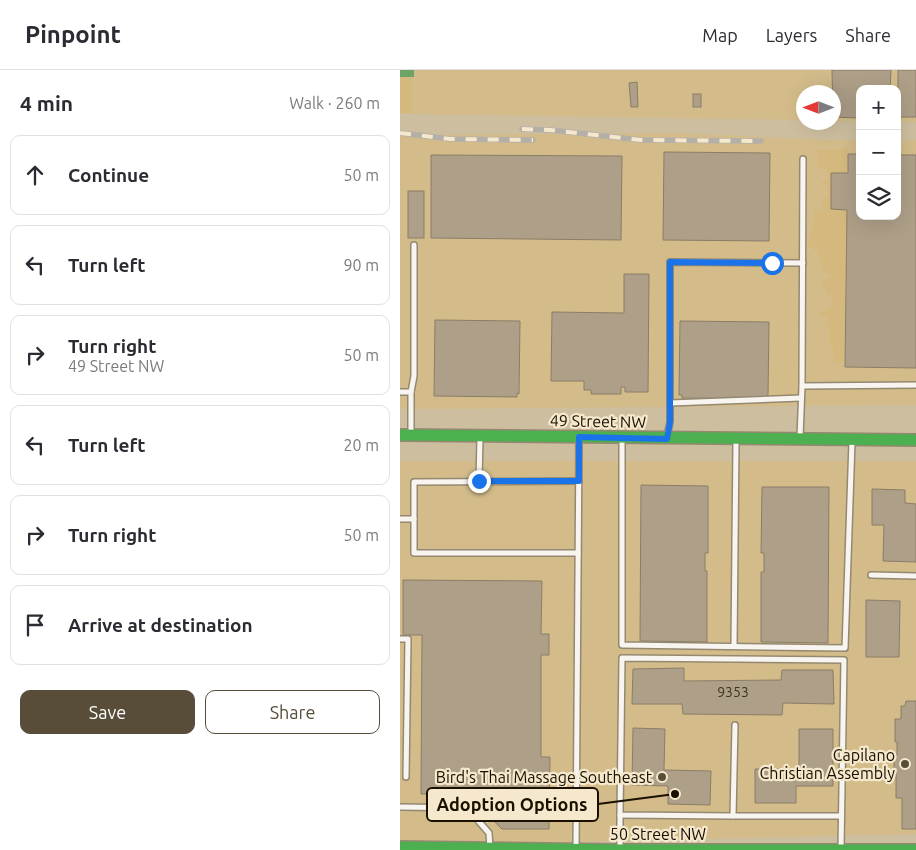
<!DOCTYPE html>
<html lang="en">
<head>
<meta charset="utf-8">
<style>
	:root { --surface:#fff; --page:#f7f7f7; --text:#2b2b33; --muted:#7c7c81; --line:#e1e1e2; --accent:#584d38 }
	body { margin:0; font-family:Ubuntu,sans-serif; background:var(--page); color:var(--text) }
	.controls { position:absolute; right:15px; top:15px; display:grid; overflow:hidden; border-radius:10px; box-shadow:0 5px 20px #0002 }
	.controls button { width:45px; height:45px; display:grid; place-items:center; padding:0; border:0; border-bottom:1px solid var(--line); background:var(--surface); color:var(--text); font:25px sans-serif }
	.compass { position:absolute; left:396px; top:15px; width:45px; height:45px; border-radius:50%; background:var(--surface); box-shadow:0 5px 20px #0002; rotate:270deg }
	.stop { position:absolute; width:15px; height:15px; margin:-11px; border:4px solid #1a73e8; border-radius:50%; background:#fff }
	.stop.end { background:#1a73e8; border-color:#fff; box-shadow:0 1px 5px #0008 }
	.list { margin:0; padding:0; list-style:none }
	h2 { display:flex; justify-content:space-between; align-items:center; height:65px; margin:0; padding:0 20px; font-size:21px }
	h2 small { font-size:16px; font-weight:400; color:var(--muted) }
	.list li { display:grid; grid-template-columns:32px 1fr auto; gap:15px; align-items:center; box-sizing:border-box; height:80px; margin:0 10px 10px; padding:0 10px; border:1px solid var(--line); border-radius:10px }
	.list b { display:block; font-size:19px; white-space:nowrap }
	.list p { margin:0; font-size:16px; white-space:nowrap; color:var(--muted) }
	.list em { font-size:16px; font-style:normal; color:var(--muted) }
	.actions { display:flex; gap:10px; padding:15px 20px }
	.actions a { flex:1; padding:11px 0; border:1px solid var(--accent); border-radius:10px; text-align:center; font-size:18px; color:var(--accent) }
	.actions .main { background:var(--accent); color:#fff }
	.icon { flex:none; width:28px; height:28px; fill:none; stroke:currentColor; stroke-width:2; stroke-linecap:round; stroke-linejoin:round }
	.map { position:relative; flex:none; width:516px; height:780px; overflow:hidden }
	header { display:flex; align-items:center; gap:30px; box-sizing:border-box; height:70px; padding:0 25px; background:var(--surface); border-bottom:1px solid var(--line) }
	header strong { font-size:24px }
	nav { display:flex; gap:28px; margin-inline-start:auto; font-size:18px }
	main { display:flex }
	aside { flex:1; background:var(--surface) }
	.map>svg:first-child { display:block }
	.built { fill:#d3bc8a }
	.green { fill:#d4b87d }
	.water { fill:#6ea466 }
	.building { fill:#ae9f88; stroke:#8b7d66 }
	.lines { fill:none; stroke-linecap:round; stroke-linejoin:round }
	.lane-casing { stroke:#948970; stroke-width:8 }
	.fast-casing { stroke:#948970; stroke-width:14 }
	.lane { stroke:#f8f5f1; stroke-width:5 }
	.fast { stroke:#4caf50; stroke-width:11 }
	.rail-casing { stroke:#b4b0a8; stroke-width:5.5 }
	.rail { stroke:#f5e8cc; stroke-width:4; stroke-dasharray:11; stroke-linecap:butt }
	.route { stroke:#1a73e8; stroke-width:6 }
	.poi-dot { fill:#584d38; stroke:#f5e8cc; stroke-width:2 }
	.labels { text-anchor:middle; stroke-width:4.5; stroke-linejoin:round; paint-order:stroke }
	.number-label { font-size:14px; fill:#3e3422 }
	.street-label { font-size:16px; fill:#191000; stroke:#f5e8cc }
	.poi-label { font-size:16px; fill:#191000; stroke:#f5e8cc; text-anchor:end }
	.leader { fill:none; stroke:#191000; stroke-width:2 }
	.callout-dot { fill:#191000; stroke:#f5e8cc; stroke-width:2 }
	.callout { fill:#f5e8cc; stroke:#191000; stroke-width:2 }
	.callout-label { font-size:18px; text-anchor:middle; font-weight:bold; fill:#191000 }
</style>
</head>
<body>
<header>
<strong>Pinpoint</strong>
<nav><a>Map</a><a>Layers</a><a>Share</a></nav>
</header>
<main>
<aside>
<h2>4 min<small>Walk · 260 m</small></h2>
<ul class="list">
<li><svg class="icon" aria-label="ahead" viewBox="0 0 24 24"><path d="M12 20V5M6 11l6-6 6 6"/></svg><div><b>Continue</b></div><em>50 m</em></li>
<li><svg class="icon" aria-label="left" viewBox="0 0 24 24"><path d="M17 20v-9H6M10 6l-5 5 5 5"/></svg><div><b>Turn left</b></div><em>90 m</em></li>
<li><svg class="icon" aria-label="right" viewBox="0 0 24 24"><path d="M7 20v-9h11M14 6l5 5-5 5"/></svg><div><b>Turn right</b><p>49 Street NW</p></div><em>50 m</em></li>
<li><svg class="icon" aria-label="left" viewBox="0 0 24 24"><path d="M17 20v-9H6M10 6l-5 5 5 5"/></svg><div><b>Turn left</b></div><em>20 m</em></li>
<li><svg class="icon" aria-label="right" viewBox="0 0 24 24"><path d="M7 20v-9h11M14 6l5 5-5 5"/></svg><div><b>Turn right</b></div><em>50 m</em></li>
<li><svg class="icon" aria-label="arrive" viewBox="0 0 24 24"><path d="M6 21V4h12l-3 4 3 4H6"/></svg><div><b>Arrive at destination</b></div></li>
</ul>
<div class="actions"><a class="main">Save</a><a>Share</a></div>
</aside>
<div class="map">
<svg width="516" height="780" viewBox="0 0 516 780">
	<rect width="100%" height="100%" fill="#cdbe9f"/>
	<!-- built -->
	<g class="built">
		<path d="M12 0H516V52H497V19H460V51H434L433 22H403V50L12 44Z"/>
		<path d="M277 63 425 70H460V146H497V70H516V335L0 339V65Z"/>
		<path d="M0 391H516V764L0 776Z"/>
	</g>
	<!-- green -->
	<g class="green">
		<path d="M0 0H12V44L0 43Z"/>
		<path d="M449 77 448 83 447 84 446 102 431 103V139L447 140 444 292 434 293 433 276H429V257L425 256V252L428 251V246L423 245 420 243 432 237 431 225 428 226 426 220 423 219 421 210 429 209V203H422L421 188 418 187V180L414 181 413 178H408V175L414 150V141H423L422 129 428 127V114H421V112L427 111V99L417 98 418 80 446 79Z"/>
	</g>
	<!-- water -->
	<rect class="water" x="0" y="0" width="14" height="7"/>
	<!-- building -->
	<g class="building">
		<path d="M432 0H491L490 19H460V48L433 47Z"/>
		<rect x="498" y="0" width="18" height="47"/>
		<path d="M237 12 238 37H231L229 13Z"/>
		<rect x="293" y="24" width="8" height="13"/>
		<path d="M264 82 370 83 369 171 263 170Z"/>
		<path d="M448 84H460V146H497V85H516V298L445 297 447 140 431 139V103H448Z"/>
		<path d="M31 85 222 86 221 170 31 168Z"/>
		<rect x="8" y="121" width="16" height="47"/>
		<path d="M224 204H249L248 322H225V317H221V324H191V320H184V311H151L152 242 224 243Z"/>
		<path d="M35 250 120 251 119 324 117 323V327L34 326Z"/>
		<path d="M280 251 369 252 368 326H366V329L282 328V325H279Z"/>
		<path d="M241 415 308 416V483H305V501H307V572L240 571Z"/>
		<path d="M362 417H429L428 573 361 572V502H364V483H361Z"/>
		<path d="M472 419 505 420V433L516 434V492L483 491 484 455H472Z"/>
		<path d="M3 510 142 511 141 564H149V585H141V687H150L149 759H102L66 724H21L22 565H3Z"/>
		<path d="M466 530 500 531 499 587H466Z"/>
		<path d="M284 598V611L381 610 382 600H433L434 634 383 633 382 645 283 644 282 634H232L233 599Z"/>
		<path d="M506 631H516V759H502V728H496V704H494V685H497V672H495V649H501V636H505Z"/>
		<path d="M233 658 265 659 264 700 311 701 310 735 268 734V716L232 715Z"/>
		<path d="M399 659H433V716H396V733H355V699H396V703H399Z"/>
	</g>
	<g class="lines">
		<!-- lane casing -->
		<g class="lane-casing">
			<g id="lane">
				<path d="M402 316 516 315"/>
				<path d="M0 322H11V363"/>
				<path d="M11 322 14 306V175"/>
				<path d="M270 333 401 328"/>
				<path d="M267 366 270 352V192L403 193"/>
				<path d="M400 367 402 316 403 89"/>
				<path d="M222 368V575L445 578 452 371"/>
				<path d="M79 411 80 367"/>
				<path d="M0 449H14"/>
				<path d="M178 483H14V412L179 411"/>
				<path d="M471 505 516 506"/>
				<path d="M0 569H8L6 707"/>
				<path d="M334 576 336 372"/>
				<path d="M335 655 333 746H441"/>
				<path d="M0 737 67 738 89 763 90 778"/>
				<path d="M333 746 220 745 222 588 444 590 441 779"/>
				<path d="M176 779 179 370"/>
				<path d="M220 779V745"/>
			</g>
		</g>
		<!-- fast casing -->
		<g class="fast-casing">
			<g id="fast">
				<path d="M0 365 516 370"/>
				<path d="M0 777 220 780H516"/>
			</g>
		</g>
		<!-- lane -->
		<use href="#lane" class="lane"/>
		<!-- fast -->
		<use href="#fast" class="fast"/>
		<!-- rail casing -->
		<g class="rail-casing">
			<g id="rail">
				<path d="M122 59 150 60 241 70 361 71"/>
				<path d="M0 63 50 69 133 70"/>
			</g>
		</g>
		<!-- rail -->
		<use href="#rail" class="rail"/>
	</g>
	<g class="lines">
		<!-- route -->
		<path class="route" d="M79 411H179V367L267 369 270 352V192L372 193"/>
	</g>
	<!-- markers -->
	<g class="poi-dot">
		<circle cx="505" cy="694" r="5"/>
		<circle cx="262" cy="707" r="5"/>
	</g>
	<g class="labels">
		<!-- number labels -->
		<g class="number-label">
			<text x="333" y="627">9353</text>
		</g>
		<!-- street labels -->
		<g class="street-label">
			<text transform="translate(198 351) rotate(1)" y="6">49 Street NW</text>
			<text x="258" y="770">50 Street NW</text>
		</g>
		<!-- poi labels -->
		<g class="poi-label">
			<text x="495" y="691">Capilano<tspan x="495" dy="18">Christian Assembly</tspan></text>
			<text x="252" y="713">Bird's Thai Massage Southeast</text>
		</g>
	</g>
	<!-- callouts -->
	<path class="leader" d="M275 724L198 734"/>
	<circle class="callout-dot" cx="275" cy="724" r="5"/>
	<rect class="callout" x="27" y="718" width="171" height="33" rx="5"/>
	<g class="callout-label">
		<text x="112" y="741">Adoption Options</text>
	</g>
</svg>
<div class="controls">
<button>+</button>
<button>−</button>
<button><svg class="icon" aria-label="layers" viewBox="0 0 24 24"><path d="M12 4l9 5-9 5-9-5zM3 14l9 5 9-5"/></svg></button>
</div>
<svg class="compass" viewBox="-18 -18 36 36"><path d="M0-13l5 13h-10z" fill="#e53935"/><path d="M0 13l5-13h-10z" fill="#7c7c81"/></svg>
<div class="stop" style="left:372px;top:193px"></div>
<div class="stop end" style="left:79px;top:411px"></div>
</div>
</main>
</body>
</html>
